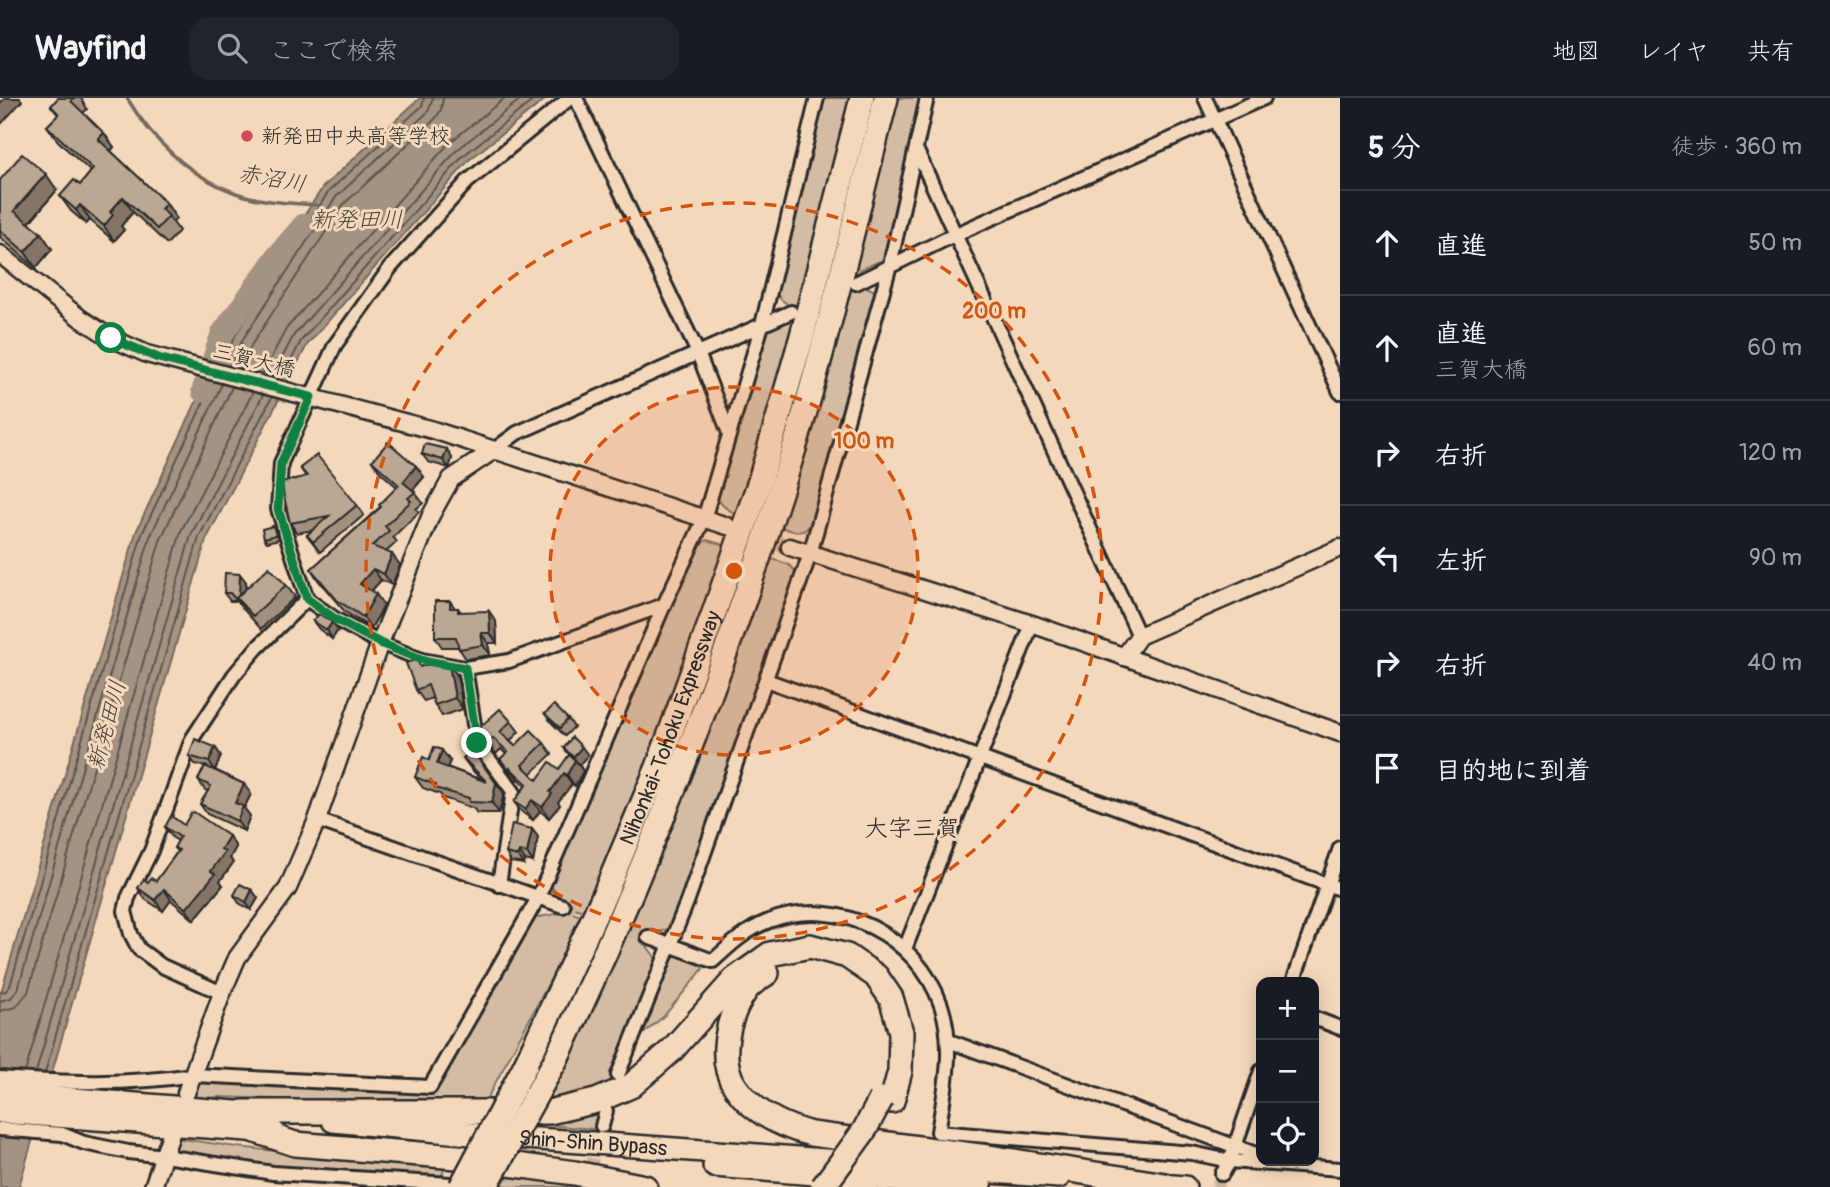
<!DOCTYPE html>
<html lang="ja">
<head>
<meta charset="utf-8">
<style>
	:root { --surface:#171b24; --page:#20242c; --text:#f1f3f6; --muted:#9ea1a6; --line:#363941 }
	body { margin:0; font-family:Pangolin,"Klee One",sans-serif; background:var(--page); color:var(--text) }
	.controls { position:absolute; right:21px; bottom:21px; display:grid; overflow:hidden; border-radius:14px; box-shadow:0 4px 18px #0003 }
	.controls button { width:63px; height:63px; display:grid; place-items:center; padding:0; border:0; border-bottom:2px solid var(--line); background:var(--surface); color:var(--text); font:35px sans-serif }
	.stop { position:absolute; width:21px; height:21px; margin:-16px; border:5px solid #0b8043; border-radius:50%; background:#fff }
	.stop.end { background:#0b8043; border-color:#fff; box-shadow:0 2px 7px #0008 }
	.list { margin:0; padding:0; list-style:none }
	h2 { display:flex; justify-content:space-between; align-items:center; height:91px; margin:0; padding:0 28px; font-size:30px }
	h2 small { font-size:23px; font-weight:400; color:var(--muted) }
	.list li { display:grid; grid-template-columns:46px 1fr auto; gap:21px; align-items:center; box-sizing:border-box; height:105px; padding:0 28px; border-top:2px solid var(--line) }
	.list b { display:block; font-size:26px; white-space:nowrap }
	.list p { margin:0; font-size:23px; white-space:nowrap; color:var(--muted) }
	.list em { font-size:23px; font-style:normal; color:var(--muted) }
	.icon { flex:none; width:38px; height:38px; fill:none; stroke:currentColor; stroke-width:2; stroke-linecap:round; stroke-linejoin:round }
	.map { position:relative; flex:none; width:1340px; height:1089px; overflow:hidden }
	header { display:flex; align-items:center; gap:42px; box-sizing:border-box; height:98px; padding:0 35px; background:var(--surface); border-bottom:2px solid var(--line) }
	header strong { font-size:33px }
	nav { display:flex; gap:38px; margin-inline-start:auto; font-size:24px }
	.search { width:490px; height:63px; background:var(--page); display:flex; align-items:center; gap:18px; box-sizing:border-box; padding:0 24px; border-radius:21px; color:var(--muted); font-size:26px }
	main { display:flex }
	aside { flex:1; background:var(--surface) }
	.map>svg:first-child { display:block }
	.green { fill:#d3bca3; stroke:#7f7467; stroke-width:2 }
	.water { fill:#a49382; stroke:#74695f; stroke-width:2 }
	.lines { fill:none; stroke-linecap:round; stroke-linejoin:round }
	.shore { stroke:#5b554e; stroke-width:2 }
	.stream { stroke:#74695f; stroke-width:3.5 }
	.river { stroke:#a49382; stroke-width:23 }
	.minor-tunnel { stroke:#ccb59e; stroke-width:12; stroke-dasharray:12 6; stroke-linecap:butt }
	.tertiary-tunnel { stroke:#ccb59e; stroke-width:16; stroke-dasharray:16 8; stroke-linecap:butt }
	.minor-casing { stroke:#2b2b2b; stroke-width:18 }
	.tertiary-casing { stroke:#2b2b2b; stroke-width:21 }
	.trunk-casing { stroke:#2b2b2b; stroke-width:26 }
	.motorway-casing { stroke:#2b2b2b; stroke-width:28 }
	.minor { stroke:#f4d8bb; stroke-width:12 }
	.tertiary { stroke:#f4d8bb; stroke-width:16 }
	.trunk { stroke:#f4d8bb; stroke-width:21 }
	.motorway { stroke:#f4d8bb; stroke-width:23 }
	.motorway-bridge-casing { stroke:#2b2b2b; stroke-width:28; stroke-linecap:butt }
	.motorway-bridge { stroke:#f4d8bb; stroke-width:23 }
	.wall { fill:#a2907e; stroke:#2b2b2b; stroke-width:2 }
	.shaded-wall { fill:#847567; stroke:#2b2b2b; stroke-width:2 }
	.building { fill:#bca793; stroke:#2b2b2b; stroke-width:2 }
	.route { stroke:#0b8043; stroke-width:9 }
	.ring { fill:none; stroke:#d5540f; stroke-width:3.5; stroke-dasharray:12 9 }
	.poi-dot { fill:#d1495b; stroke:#f4d8bb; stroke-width:2.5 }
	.labels { text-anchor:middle; stroke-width:6; stroke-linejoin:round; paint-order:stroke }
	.poi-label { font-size:21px; fill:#2b2b2b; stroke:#f4d8bb; text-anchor:start }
	.street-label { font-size:21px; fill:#2b2b2b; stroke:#f4d8bb }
	.water-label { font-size:23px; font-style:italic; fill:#494541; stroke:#f4d8bb }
	.quarter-label { font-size:24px; fill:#2b2b2b; stroke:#f4d8bb }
	.centre { fill:#d5540f; stroke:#f4d8bb; stroke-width:3.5 }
	.ring-label { font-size:21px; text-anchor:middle; font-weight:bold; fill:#d5540f; stroke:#f4d8bb; stroke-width:6; stroke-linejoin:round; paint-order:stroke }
</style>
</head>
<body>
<header>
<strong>Wayfind</strong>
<div class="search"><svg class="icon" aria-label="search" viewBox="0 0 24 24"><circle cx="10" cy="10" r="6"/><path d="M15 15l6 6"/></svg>ここで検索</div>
<nav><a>地図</a><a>レイヤ</a><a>共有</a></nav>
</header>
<main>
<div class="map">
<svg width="1340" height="1089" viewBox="0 0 1340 1089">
	<rect width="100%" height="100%" fill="#f4d8bb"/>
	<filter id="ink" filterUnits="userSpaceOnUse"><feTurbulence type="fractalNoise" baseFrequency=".0143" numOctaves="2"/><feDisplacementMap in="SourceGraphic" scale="14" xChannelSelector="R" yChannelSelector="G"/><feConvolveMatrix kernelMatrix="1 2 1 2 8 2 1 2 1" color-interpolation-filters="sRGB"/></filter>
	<g filter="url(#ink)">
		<!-- green -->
		<g class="green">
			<path d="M825 0H851L798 208 789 212 786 205C778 201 775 193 775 185L791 134Z"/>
			<path d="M898 0H923L889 147 885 161 861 171 853 181Z"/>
			<path d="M862 183 863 187 873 192 876 198 817 414C808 435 803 438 781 429L851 188Z"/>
			<path d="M798 212 738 417C727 411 719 408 716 394L768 228Z"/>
			<path d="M707 442 725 447 727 450 662 636 586 814 563 806V803L549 786 656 533 698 447Z"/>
			<path d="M771 461C786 465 794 466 799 482L673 830 647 837 628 830 716 616Z"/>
			<path d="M562 811 584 819 483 1008 219 999 192 1001 196 983 434 993 529 821 560 815Z"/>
			<path d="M625 833 646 841 644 844 660 866 609 989 544 1007Z"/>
			<path d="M674 855 698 863 703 871 664 918 642 937 670 857Z"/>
			<path d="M603 1009 594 1031 536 1026 539 1021Z"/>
			<path d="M175 1040 237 1049 445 1070 441 1079 306 1075 174 1057 170 1050Z"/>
			<path d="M509 1076 582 1085 581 1089H513L502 1087Z"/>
		</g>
		<!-- water -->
		<path class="water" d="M420 0H547L469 62 307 247 206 442 20 1085 18 1089H0V898L136 434 229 233 323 89Z"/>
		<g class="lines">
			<!-- shore -->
			<g class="shore">
				<path d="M222 266 236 236 329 93 422 8 424 0"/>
				<path d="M230 268 243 241 336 99 428 14 433 0"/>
				<path d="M241 271 252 246 344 106 435 21 441 12 443 0"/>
				<path d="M262 277 286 231 449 45 505 0"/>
				<path d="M272 279 294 237 457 52 522 0"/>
				<path d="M281 282 301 243 463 58 536 0"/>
				<path d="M0 894 6 893 10 888 142 436 213 284"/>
				<path d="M0 903 11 900 18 891 150 439 222 286"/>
				<path d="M0 913 16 909 28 894 160 443 232 289"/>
				<path d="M25 974 181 433 253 294"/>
				<path d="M36 974 191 437 263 297"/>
				<path d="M45 975 199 439 272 299"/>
			</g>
			<!-- stream -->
			<path class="stream" d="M127 0C152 42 189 78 236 95 261 104 290 105 316 107"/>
			<!-- river -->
			<path class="river" d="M203 293 222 236 279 156 304 127"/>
			<!-- minor-tunnel -->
			<g class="minor-tunnel">
				<path d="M563 808 648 839"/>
				<path d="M585 1089 602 1028"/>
				<path d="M1217 1089 1222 1076"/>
			</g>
			<!-- tertiary-tunnel -->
			<path class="tertiary-tunnel" d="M733 430 790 449"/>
			<!-- minor casing -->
			<g class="minor-casing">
				<g id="minor">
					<path d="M570 0 467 84 390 170 335 247 281 365 278 411 307 501 335 521 380 545 422 562 465 570 509 563 664 507"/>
					<path d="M576 0 698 255 729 335"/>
					<path d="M1205 0 1340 294"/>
					<path d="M916 51 1139 538"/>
					<path d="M856 185 954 137 1264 0"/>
					<path d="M494 352 517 335 791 214"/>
					<path d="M465 570 477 645 513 693 499 787"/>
					<path d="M766 582 1340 791"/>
					<path d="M317 722 563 808"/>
					<path d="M648 839 713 863C730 847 746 832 769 823 839 797 917 838 941 907 955 949 945 991 938 1034L1192 1055 1230 1063 1340 1071"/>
					<path d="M905 851 1032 526"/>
					<path d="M1293 884 1340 750"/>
					<path d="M222 895 162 868 139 851 131 836 125 813 128 800 151 753 192 641 234 577 256 551 307 501"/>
					<path d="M1314 920 1340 930"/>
					<path d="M949 943 1261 1058"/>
					<path d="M618 977 687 804 810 456 890 167 927 0"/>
					<path d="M0 980C66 985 127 987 193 977L430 989 538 800 664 507 704 421 762 227 817 0"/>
					<path d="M602 1028 606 1013"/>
					<path d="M0 1031 62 1036 84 1045 128 1054 165 1058 273 1075 467 1087"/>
					<path d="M1222 1076 1230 1063 1261 973"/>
				</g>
			</g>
			<!-- tertiary casing -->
			<g class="tertiary-casing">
				<g id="tertiary">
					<path d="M0 156 80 220 111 240 147 256 433 332 727 428"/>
					<path d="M790 449 1032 526 1340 635"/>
					<path d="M1124 559 1139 538 1340 450"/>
					<path d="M186 995 222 895 237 860 288 790 317 722 380 545 431 417 451 381 494 352"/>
					<path d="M153 1089 170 1039"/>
				</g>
			</g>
			<!-- trunk casing -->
			<g class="trunk-casing">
				<g id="trunk">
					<path d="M0 995 260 1016"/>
					<path d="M0 1014 274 1034"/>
					<path id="s1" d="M333 1023 470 1036 1059 1079"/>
					<path d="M714 1068 981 1089"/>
					<path d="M1150 1086 1185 1089"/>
				</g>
			</g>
			<!-- motorway casing -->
			<g class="motorway-casing">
				<g id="motorway">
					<path d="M767 875C760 880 751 885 746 892 728 917 717 961 735 988 752 1014 782 1028 811 1036L995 1060 1165 1087"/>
					<path d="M555 963C642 782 715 594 777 404 821 272 851 135 886 0"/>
					<path id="s2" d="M526 966 606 793 658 669 714 515 760 383 802 238 862 0"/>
					<path d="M243 1014H549L596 1003 631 988 672 952 735 881 770 856 810 848 847 858 876 878 891 900 901 934 900 973 892 1003"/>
					<path d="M256 1033 295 1046 457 1059 575 1075 645 1089"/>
				</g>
			</g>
			<!-- minor -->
			<use href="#minor" class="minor"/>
			<!-- tertiary -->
			<use href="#tertiary" class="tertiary"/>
			<!-- trunk -->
			<use href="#trunk" class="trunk"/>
			<!-- motorway -->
			<use href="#motorway" class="motorway"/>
			<!-- motorway-bridge casing -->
			<g class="motorway-bridge-casing">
				<g id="motorway-bridge">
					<path d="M461 1089 526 966"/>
					<path d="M485 1089 555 963"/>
					<path d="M823 1089 864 1033 881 1001"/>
				</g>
			</g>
			<!-- motorway-bridge -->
			<use href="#motorway-bridge" class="motorway-bridge"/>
		</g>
		<!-- wall -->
		<g class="wall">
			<path d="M58 0H81L87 11 83 15 114 49 111 53 166 105 176 120 173 124 179 133 167 146 133 114 121 128 124 132 114 143 90 122 86 126 71 113 60 98 80 87 91 74 58 43 47 28 58 17 51 8Z"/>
			<path d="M0 82 57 92 29 125 41 135 52 151 36 170 0 139Z"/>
			<path d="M422 356 452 360 449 370 428 364Z"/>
			<path d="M372 363 416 368 424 379 413 392 423 405 416 411 419 414 393 439 397 444 386 454 400 467 392 487 381 482 371 493 384 508 371 530 345 514 318 482 311 471 380 409 397 389 380 374Z"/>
			<path d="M300 370 357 407 364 417 320 454 307 437 313 432 297 435 290 425 306 379Z"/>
			<path d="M276 432 279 441 267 444 264 440Z"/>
			<path d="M240 476 246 484 245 491 286 487 295 499 261 531 236 503H230L224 495Z"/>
			<path d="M450 503 455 510H458L461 514 496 523 497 545H488L490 557 466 561 458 549H442L435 539Z"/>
			<path d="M313 523 332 524 338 532 332 541 319 531Z"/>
			<path d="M449 567 457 577 463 611 442 618 435 607 432 600 424 603 416 592 422 568Z"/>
			<path d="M545 616 568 621 574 629 565 638 551 624Z"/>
			<path d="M511 623 519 634 510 643 515 648 544 645 552 656 531 676 537 682 559 671 570 658 564 650 588 657 579 666 583 673 575 688 572 686 558 704 560 707 549 720 540 713 533 722 522 714 514 704 525 688 518 681 516 683 500 661 506 656 501 651 496 656 478 631Z"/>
			<path d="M215 649 221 658 215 672 244 686 251 696 244 710 250 718 244 733 207 716 200 706 208 693 205 692 198 682 205 669 195 666 189 658Z"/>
			<path d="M463 660 504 695 499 715H477L473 710 443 700 440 696 423 690 415 679 429 662 450 663 447 669 482 682 471 671Z"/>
			<path d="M184 727 236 749 230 760 233 765 220 783 223 787 194 822 171 802 163 813 145 801 138 790 148 784 156 783 177 754 174 750 178 743 173 740 165 729Z"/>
			<path d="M532 731 538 739 533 764 525 762 524 766 511 764 506 755Z"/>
			<path d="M252 792 258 800 251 812 239 805 234 797Z"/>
		</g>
		<!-- shaded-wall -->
		<g class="shaded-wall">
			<path d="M5 0H20L22 3 2 25 0 23V5Z"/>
			<path d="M104 35 114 49 108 56 98 41Z"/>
			<path d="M46 76 57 92 25 129 14 113Z"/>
			<path d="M123 99 133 114 121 128 124 132 114 143 104 128 110 114Z"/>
			<path d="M166 105 176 120 173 124 161 111Z"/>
			<path d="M80 107 90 122 86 126 76 112Z"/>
			<path d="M41 135 52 151 36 170 25 154Z"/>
			<path d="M447 351 452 360 449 370 443 362Z"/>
			<path d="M416 368 424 379 410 395 403 384Z"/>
			<path d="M392 456 400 467 392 487 384 476Z"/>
			<path d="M373 471 381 482 368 497 360 486Z"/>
			<path d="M240 476 246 484 244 509 238 503Z"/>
			<path d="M376 496 384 508 371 530 363 519Z"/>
			<path d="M489 513 496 523 497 545 490 535Z"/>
			<path d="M332 524 338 532 332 541 327 532Z"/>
			<path d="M481 535 488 545 490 557 483 547Z"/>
			<path d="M449 567 457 577 463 611 455 600Z"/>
			<path d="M215 649 221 658 215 672 209 664Z"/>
			<path d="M582 649 588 657 579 667 573 659Z"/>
			<path d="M442 652 450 663 445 676 437 666Z"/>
			<path d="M575 662 583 673 575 688 567 677Z"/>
			<path d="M510 670 518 681 516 683 509 672Z"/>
			<path d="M564 675 572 686 558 704 560 707 549 720 542 709 550 694Z"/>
			<path d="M496 685 504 695 499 715 492 705Z"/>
			<path d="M244 686 251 696 244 710 250 718 244 733 237 723 235 705Z"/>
			<path d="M532 702 540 713 533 722 525 711Z"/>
			<path d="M532 731 538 739 533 764 527 755Z"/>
			<path d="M229 738 236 749 230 760 233 765 220 783 223 787 194 822 186 811 211 773 221 751Z"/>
			<path d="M519 754 525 762 524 766 518 758Z"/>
			<path d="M164 791 171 802 163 813 155 802Z"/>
			<path d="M252 792 258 800 251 812 246 804Z"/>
		</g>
		<!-- building -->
		<g class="building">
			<path d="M58 0H74L71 3 104 35 98 41 166 105 161 111 169 118 157 131 123 99 110 114 113 117 104 128 80 107 76 112 60 98 74 82 80 87 93 71 47 28 59 16 51 8Z"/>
			<path d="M22 56 46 76 14 113 41 135 25 154 0 132V82Z"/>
			<path d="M388 344 416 368 403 384 415 394 408 400 411 403 385 428 389 433 372 448 392 456 384 476 373 471 360 486 376 496 363 519 337 502 311 471 381 409 379 407 399 387 372 363Z"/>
			<path d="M425 346 447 351 443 362 422 356Z"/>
			<path d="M317 357 357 407 313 444 307 437 329 418 290 425 281 385 307 378 300 370Z"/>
			<path d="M273 428 276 437 264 440 262 431Z"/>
			<path d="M269 469 286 487 253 518 236 500Z"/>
			<path d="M225 475 240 476 239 497 236 500 238 504 230 495H224Z"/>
			<path d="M435 503H450V510H458V514L489 513 490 535H481L483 547 459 551 456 539H435Z"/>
			<path d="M319 516 332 524 327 532 313 523Z"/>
			<path d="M417 561 420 569 433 564 440 567H449L455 600 435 607 428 587 416 592 406 565Z"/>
			<path d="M554 607 568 621 560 630 545 616Z"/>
			<path d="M500 611 511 623 500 634 515 648 531 632 544 645 522 667 537 682 550 664 559 671 569 657 575 662 567 677 564 675 550 694 552 696 542 709 532 702 525 711 514 704 527 686 510 670 509 672 500 661 508 654 493 640 488 645 478 631Z"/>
			<path d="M572 639 582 649 573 659 564 650Z"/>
			<path d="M195 641 215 649 209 664 189 658Z"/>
			<path d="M434 649 442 652 437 666 487 684 463 660 472 652 496 685 492 705 469 704V700L435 690 436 687 415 679 423 659 429 662Z"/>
			<path d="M205 668 244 686 235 705 243 708 237 723 200 706 211 688 198 682Z"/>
			<path d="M194 714 229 738 221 751 225 754 211 773 215 776 186 811 164 791 155 802 138 790 144 781 148 784 151 780 156 783 179 752 174 750 180 739 165 729 171 718 184 727 191 715Z"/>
			<path d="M512 726 532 731 527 755 519 754 518 758 506 755Z"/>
			<path d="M240 786 252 792 246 804 234 797Z"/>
		</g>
	</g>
	<g class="lines" filter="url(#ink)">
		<!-- route -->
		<path class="route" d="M111 240 158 260 311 299 281 365 278 411 307 501 335 521 380 545 422 562 465 570 477 645"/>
	</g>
	<!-- distance rings -->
	<circle cx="734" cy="473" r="184" fill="#d5540f" fill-opacity=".12"/>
	<g class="ring">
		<circle cx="734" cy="473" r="184"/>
		<circle cx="734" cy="473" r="368"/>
	</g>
	<!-- markers -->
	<circle class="poi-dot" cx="247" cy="38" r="7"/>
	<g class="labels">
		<!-- poi labels -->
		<g class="poi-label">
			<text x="261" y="45">新発田中央高等学校</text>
		</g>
		<!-- street labels -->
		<g class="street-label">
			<text transform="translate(254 262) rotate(14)" y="7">三賀大橋</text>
			<text dy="7" stroke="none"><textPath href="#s2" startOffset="366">Nihonkai-Tohoku Expressway</textPath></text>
			<text dy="7" stroke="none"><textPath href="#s1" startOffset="261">Shin-Shin Bypass</textPath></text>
		</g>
		<!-- water labels -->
		<g class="water-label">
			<text transform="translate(272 80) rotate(10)" y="8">赤沼川</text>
			<text x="357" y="129">新発田川</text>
			<text transform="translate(106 627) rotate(-75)" y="8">新発田川</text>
		</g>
		<!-- quarter labels -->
		<g class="quarter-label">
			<text x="912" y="738">大字三賀</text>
		</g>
	</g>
	<circle cx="734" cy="473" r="10" class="centre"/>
	<g class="ring-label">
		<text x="994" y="220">200 m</text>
		<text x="864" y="350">100 m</text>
	</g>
</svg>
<div class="controls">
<button>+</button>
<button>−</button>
<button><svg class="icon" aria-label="locate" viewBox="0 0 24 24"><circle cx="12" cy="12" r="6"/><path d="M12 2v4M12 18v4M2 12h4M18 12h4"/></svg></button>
</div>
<div class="stop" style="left:111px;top:240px"></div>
<div class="stop end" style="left:477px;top:645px"></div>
</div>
<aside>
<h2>5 分<small>徒歩 · 360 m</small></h2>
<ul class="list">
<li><svg class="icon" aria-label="ahead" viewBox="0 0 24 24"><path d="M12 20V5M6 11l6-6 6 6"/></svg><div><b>直進</b></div><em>50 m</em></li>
<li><svg class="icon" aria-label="ahead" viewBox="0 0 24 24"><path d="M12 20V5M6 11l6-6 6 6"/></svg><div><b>直進</b><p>三賀大橋</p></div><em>60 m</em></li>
<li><svg class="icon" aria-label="right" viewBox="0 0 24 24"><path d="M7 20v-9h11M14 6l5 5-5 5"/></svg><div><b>右折</b></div><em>120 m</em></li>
<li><svg class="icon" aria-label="left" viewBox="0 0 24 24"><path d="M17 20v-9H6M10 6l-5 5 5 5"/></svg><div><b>左折</b></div><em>90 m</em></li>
<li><svg class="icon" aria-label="right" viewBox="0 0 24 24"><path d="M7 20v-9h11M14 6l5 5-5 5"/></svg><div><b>右折</b></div><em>40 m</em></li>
<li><svg class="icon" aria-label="arrive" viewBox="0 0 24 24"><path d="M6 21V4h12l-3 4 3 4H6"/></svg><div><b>目的地に到着</b></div></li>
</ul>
</aside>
</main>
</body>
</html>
